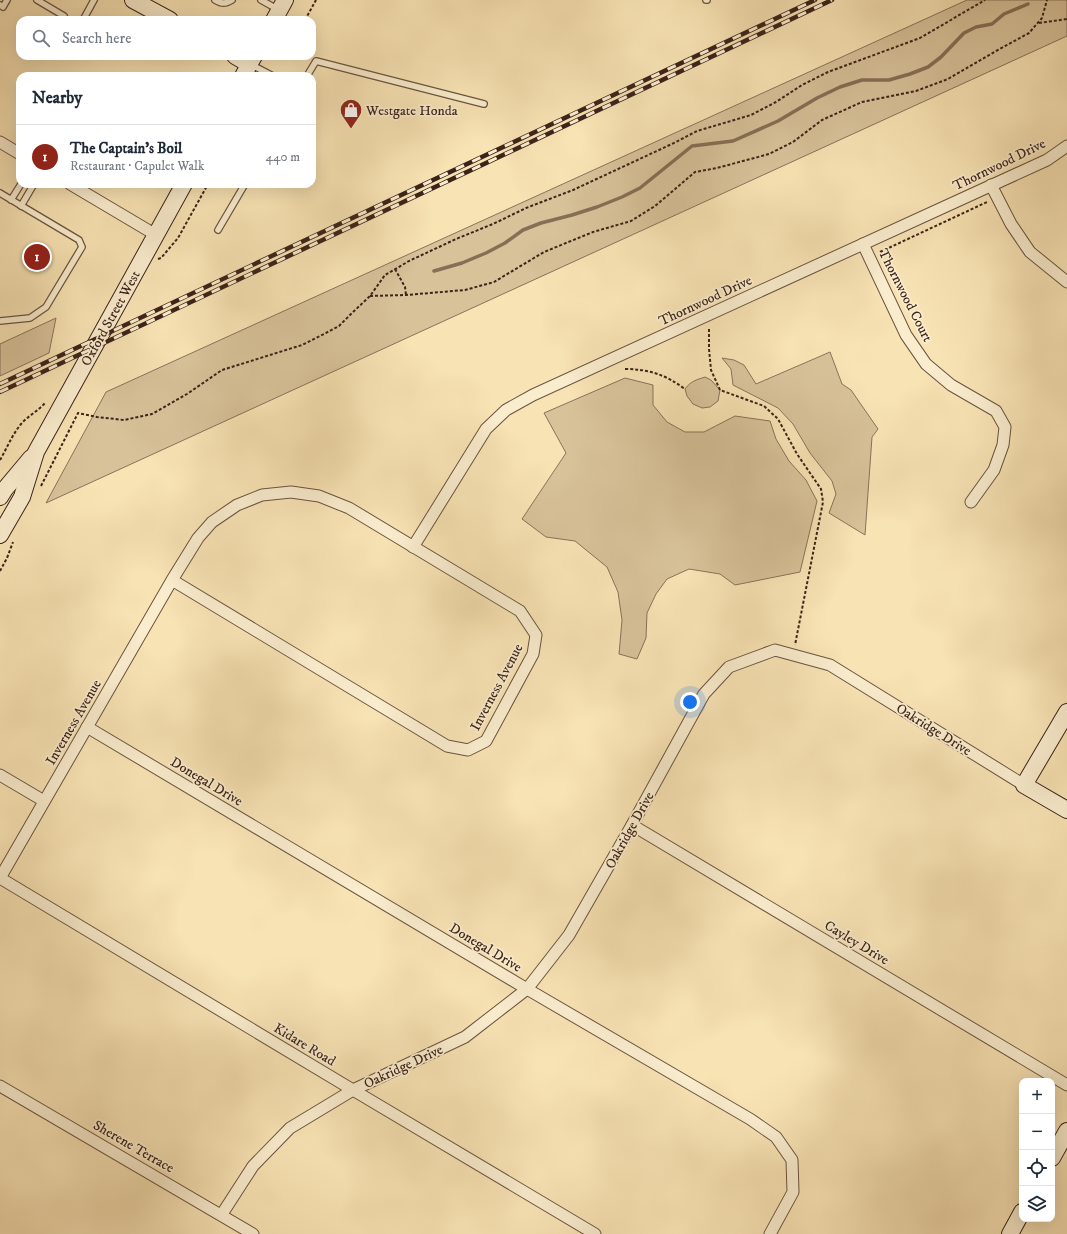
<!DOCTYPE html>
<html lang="en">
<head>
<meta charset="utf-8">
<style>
	:root { --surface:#fff; --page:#f6f6f7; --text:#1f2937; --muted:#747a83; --line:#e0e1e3; --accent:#8f2418 }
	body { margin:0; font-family:"IM FELL DW Pica",serif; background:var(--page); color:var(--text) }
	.controls { position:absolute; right:12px; bottom:12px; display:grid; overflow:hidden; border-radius:8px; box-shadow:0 4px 16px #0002 }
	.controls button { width:36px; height:36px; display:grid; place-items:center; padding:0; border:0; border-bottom:1px solid var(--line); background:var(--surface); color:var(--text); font:20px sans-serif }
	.you { position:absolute; left:690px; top:702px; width:14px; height:14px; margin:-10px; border:3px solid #fff; border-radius:50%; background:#1a73e8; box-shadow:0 0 0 6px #1a73e833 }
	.badge { display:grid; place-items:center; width:26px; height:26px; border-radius:50%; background:var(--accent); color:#fff; font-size:13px; font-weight:700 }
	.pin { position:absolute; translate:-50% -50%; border:2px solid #fff; box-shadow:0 1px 4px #0006 }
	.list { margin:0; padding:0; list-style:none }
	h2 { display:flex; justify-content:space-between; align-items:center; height:52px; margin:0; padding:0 16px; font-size:17px }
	h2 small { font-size:13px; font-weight:400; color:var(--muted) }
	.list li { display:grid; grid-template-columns:26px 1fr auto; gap:12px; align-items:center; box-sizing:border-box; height:64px; padding:0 16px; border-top:1px solid var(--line) }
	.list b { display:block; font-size:15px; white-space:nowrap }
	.list p { margin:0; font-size:13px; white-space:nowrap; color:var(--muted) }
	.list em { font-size:13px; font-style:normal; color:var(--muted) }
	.icon { flex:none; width:22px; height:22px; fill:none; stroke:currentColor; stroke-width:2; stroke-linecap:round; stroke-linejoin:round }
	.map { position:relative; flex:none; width:1067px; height:1234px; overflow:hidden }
	.search { position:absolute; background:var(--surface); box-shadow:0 4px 16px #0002; left:16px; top:16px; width:300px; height:44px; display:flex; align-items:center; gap:10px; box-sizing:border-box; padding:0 14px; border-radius:12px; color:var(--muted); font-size:15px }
	.panel { position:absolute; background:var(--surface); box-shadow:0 4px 16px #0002; left:16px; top:72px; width:300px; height:116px; border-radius:12px }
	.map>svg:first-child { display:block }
	.green { fill:#d8c29a; stroke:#8a725a }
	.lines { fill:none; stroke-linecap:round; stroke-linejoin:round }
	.stream { stroke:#866f56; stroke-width:3.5 }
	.lane-casing { stroke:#6b5340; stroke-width:8 }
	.street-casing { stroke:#6b5340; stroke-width:13 }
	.secondary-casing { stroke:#3c2319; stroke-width:18 }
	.path { stroke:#3c2319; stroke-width:2; stroke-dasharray:3 2; stroke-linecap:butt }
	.lane { stroke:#faedce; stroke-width:5.5 }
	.street { stroke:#faedce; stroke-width:11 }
	.secondary { stroke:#faedce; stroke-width:16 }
	.rail-casing { stroke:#3c2319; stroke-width:4.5 }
	.rail { stroke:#faedce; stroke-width:3; stroke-dasharray:9; stroke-linecap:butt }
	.labels { text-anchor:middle; stroke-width:3.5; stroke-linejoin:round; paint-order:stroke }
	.poi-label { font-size:14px; fill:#3c2319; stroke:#faedce; text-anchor:start }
	.street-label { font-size:14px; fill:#3c2319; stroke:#faedce }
</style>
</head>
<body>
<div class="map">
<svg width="1067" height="1234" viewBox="0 0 1067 1234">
	<rect width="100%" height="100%" fill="#f8e3b4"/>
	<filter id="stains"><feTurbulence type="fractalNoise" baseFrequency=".005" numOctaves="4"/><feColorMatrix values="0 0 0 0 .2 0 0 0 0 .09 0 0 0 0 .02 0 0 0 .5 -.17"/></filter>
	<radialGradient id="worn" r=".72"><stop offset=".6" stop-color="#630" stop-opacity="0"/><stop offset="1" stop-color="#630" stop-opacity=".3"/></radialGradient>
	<!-- green -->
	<g class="green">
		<path d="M967 0H1067V36L46 503 106 392Z"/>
		<path d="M56 318 49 353 0 376V344Z"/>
		<path d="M830 352 842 384 851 390 878 429 872 437 865 535 829 513 836 494 832 481 810 453 793 424 778 408 733 385 731 369 722 358 734 360 744 365 756 384Z"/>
		<path d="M705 377 711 380 720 390 718 401 710 407 702 408 693 404 687 396 685 389C691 381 696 380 705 377Z"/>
		<path d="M625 378 653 385V405L667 422 685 432H704L735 416 770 421 776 439 789 461 806 480 817 501 800 572 735 585 720 574 689 569 667 579 656 594 647 613 646 638 637 659 619 654 622 620 618 592 607 567 575 541 546 537 522 519 566 453 544 413Z"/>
	</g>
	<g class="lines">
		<!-- stream -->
		<path class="stream" d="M434 271 462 263 486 253 505 243 523 230 541 223 572 215 597 207 622 197 640 188 692 146 733 141 778 121 817 98 840 87 862 80H889L910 74 928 67 941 57 964 33 976 27 992 24 1004 14 1028 4"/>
		<!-- lane casing -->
		<g class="lane-casing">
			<g id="lane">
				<path d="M37 0 64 16"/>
				<path d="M215 0C222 4 225 4 232 0"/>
				<path d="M261 0 279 10"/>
				<path d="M706 0H707"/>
				<path d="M0 5 3 7 7 0"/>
				<path d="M83 20 94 0"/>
				<path d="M250 64 273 76"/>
				<path d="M307 76 316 61 484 104"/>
				<path d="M0 193 79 240 82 247 46 307 30 318 0 321"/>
				<path d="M11 200 21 184"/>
				<path d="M21 206 34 184"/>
				<path d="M218 230 245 184"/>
			</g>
		</g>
		<!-- street casing -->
		<g class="street-casing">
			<g id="street">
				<path d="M0 142 20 154"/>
				<path d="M70 184 156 235"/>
				<path d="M991 185 1011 224 1030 252 1067 282"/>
				<path d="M863 244 906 335 926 364 951 385 996 411 1005 427 1003 445 994 470 971 502"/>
				<path d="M413 547 486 429 506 410 533 395 1047 160 1067 146"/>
				<path d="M87 727 527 989 750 1119 776 1137 792 1160 793 1192 770 1234"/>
				<path d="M0 775 44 801"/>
				<path d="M632 825 1067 1085"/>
				<path d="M0 878 172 580 198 538 212 522 237 505 262 495 291 492 319 496 349 508 520 611 536 635 533 654 486 741 468 750 447 746 172 580"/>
				<path d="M0 878 353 1090 595 1234"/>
				<path d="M0 1086 253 1234"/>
				<path d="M222 1214 253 1166 290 1128 353 1090 465 1037 527 989 569 935 632 825 704 694 729 667 775 650 830 665 1024 785"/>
			</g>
		</g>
		<!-- secondary casing -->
		<g class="secondary-casing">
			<g id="secondary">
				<path d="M133 0 170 20"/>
				<path d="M274 20 285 0"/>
				<path d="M235 56 249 64"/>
				<path d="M243 76 254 56"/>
				<path d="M0 497 5 489 31 458"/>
				<path d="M0 535 22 497 36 452 184 184"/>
				<path d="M1067 712 1024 785 1067 810"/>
				<path d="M1052 1158 1067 1131"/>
				<path d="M1010 1234 1022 1212"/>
			</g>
		</g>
		<!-- path -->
		<g class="path">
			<path d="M305 20 316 0"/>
			<path d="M1039 23 1067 19"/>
			<path d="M880 252 987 202"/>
			<path d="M158 259 161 258 178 238 208 184"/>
			<path d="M395 269 405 287 406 295"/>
			<path d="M370 296 406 295 465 290 494 282 544 252 593 232 631 221 655 206 695 172 717 168 769 154 793 142 822 120 862 102 916 91 948 79 996 51 1029 33 1042 18 1047 0"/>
			<path d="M709 329V349L711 370 720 390 764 406 778 419 797 454 821 489 823 502 795 645"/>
			<path d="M625 369C649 369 666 375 685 389"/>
			<path d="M0 460C7 448 12 435 21 424 28 416 38 411 45 403"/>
			<path d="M41 486 78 413 97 417 124 420 152 414 187 394 222 370 302 345 324 334 339 326 351 314 370 296 385 275 409 261 456 239 493 224 526 208 573 190 674 143 697 131 751 115 776 102 802 85 828 72 920 38 985 0"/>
			<path d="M0 571 7 558 13 542"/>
		</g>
		<!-- lane -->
		<use href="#lane" class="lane"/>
		<!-- street -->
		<use href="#street" class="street"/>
		<!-- secondary -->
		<use href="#secondary" class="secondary"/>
		<!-- rail casing -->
		<g class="rail-casing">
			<g id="rail">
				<path d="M0 384 815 0"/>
				<path d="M0 392 832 0"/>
			</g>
		</g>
		<!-- rail -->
		<use href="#rail" class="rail"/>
	</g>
	<!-- icons -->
	<defs>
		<g id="shop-pin" transform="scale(1.15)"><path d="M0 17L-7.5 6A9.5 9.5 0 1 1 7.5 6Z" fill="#8f2418" stroke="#faedce"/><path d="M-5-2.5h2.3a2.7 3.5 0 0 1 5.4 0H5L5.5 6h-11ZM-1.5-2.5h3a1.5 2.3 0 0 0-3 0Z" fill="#fff"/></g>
	</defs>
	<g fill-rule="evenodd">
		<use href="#shop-pin" x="351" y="110"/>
	</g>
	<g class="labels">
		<!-- poi labels -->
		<g class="poi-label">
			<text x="366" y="115">Westgate Honda</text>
		</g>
		<!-- street labels -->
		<g class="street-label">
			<text transform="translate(999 164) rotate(-26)" y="5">Thornwood Drive</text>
			<text transform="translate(906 295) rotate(63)" y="5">Thornwood Court</text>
			<text transform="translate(705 300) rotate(-25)" y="5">Thornwood Drive</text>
			<text transform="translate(110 318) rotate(-61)" y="5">Oxford Street West</text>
			<text transform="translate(496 687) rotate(-62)" y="5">Inverness Avenue</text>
			<text transform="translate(73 722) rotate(-60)" y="5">Inverness Avenue</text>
			<text transform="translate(934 729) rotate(32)" y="5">Oakridge Drive</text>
			<text transform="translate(207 781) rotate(31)" y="5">Donegal Drive</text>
			<text transform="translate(629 830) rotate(-61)" y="5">Oakridge Drive</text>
			<text transform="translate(857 942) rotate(31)" y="5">Cayley Drive</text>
			<text transform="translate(486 947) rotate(31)" y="5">Donegal Drive</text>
			<text transform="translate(305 1044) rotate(31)" y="5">Kidare Road</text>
			<text transform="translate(403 1066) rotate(-25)" y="5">Oakridge Drive</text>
			<text transform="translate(134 1146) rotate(30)" y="5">Sherene Terrace</text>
		</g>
	</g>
	<rect width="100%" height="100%" filter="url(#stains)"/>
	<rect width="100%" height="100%" fill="url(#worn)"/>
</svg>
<div class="controls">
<button>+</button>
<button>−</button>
<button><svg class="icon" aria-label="locate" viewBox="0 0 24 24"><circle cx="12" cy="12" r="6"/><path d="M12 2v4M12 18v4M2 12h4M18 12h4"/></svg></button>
<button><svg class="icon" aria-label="layers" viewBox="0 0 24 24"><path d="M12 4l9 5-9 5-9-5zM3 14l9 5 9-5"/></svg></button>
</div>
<div class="you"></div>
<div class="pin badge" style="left:37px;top:257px">1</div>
<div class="search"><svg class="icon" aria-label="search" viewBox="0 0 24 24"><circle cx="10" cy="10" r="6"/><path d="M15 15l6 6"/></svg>Search here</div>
<section class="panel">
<h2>Nearby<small></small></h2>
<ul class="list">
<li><span class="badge">1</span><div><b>The Captain's Boil</b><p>Restaurant · Capulet Walk</p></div><em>440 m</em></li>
</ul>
</section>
</div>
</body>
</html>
